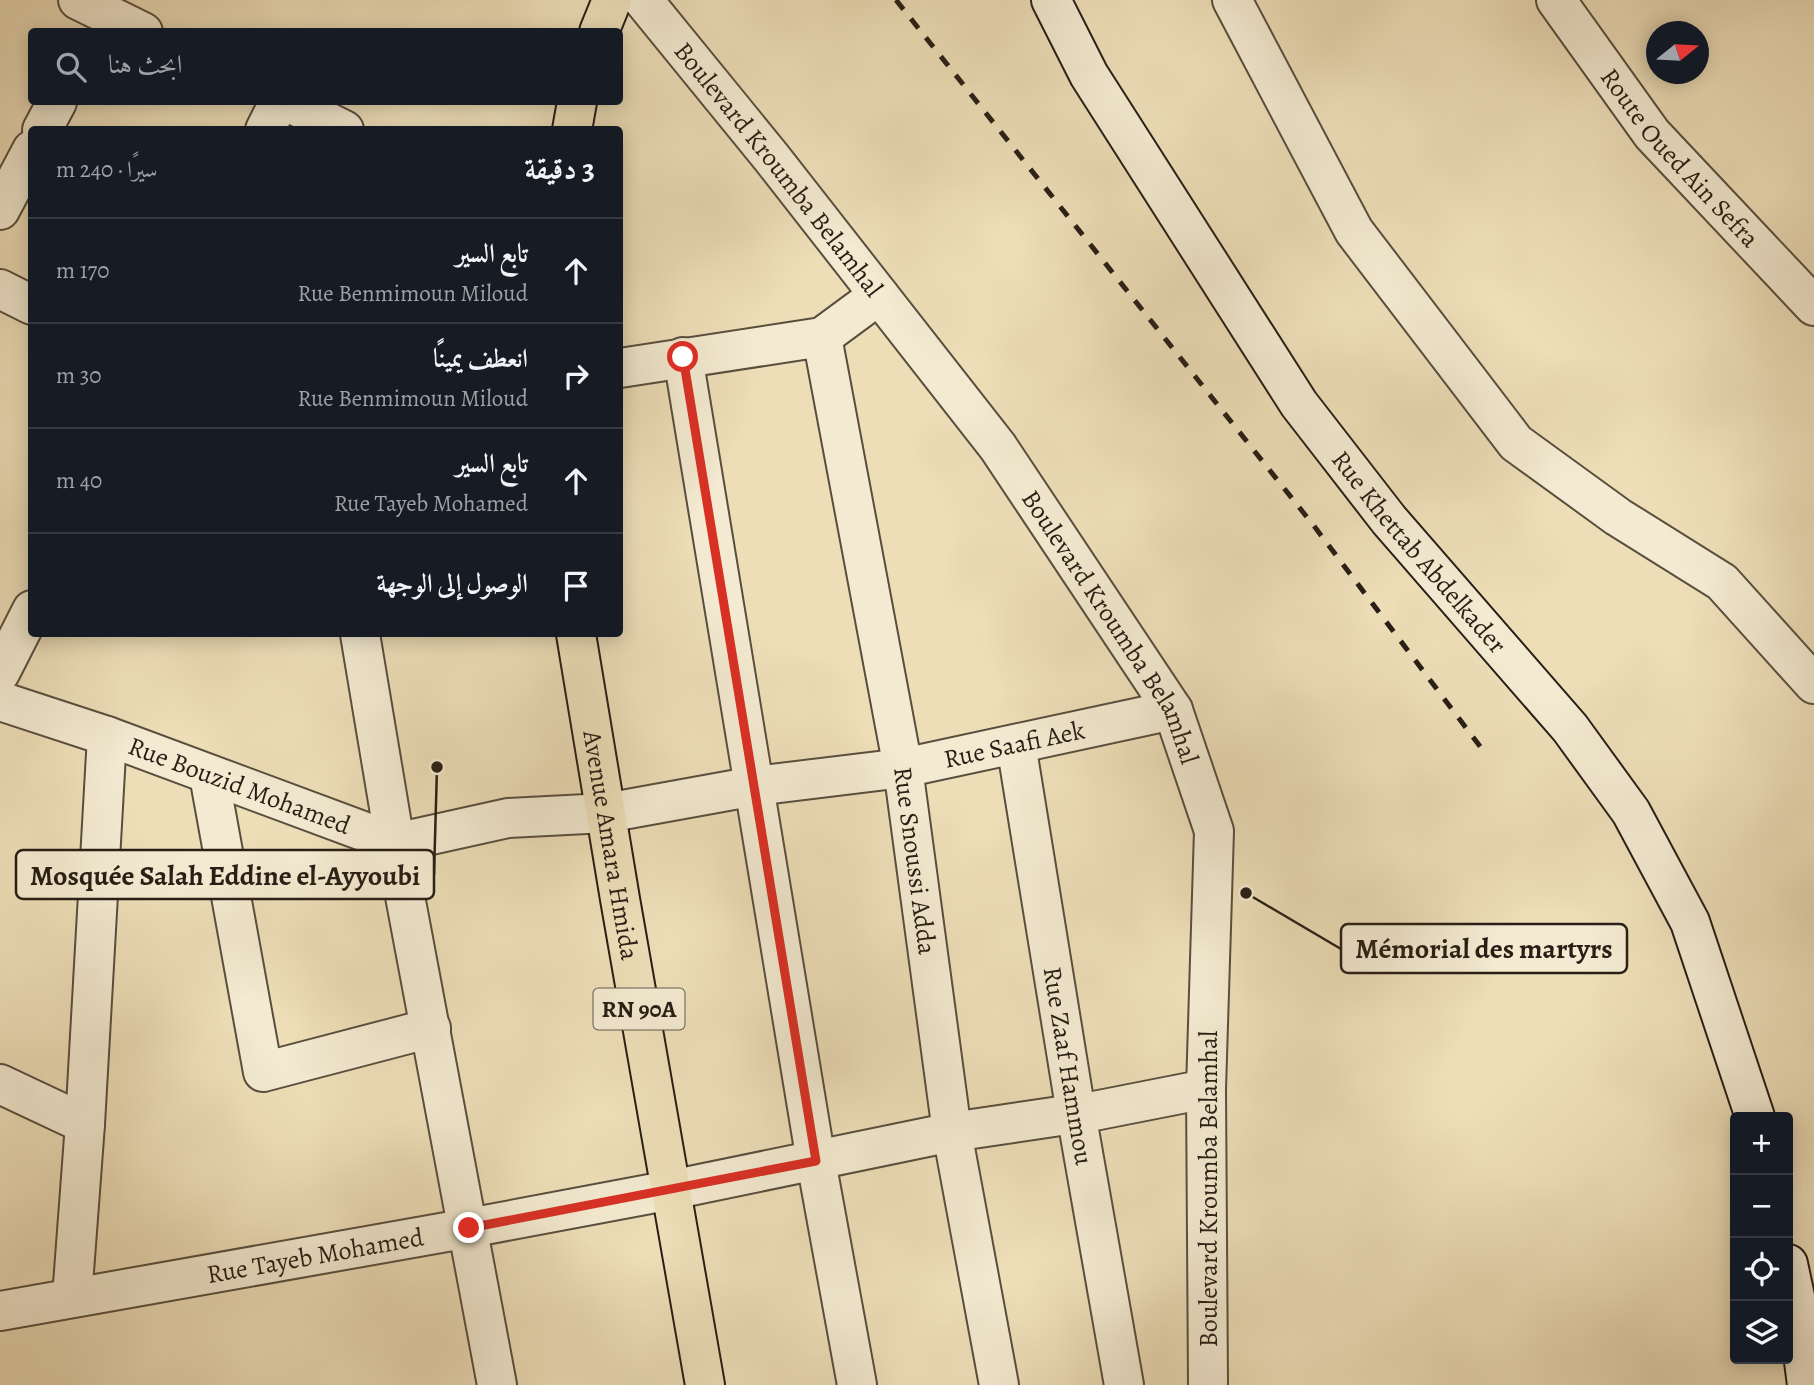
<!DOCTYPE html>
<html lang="ar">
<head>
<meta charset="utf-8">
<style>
	:root { --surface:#171b24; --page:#242831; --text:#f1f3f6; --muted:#9ea1a6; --line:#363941 }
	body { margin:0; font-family:Alegreya,Amiri,serif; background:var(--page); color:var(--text); direction:rtl }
	.controls { position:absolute; right:21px; bottom:21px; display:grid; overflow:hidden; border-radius:7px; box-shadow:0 4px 18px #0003 }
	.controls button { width:63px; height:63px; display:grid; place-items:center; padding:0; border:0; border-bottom:2px solid var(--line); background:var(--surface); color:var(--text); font:35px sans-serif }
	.compass { position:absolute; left:1646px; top:21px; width:63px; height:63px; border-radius:50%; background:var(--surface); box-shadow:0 4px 18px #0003; rotate:72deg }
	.stop { position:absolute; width:21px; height:21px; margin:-16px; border:5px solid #d93025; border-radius:50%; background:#fff }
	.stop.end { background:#d93025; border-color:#fff; box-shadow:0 2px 7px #0008 }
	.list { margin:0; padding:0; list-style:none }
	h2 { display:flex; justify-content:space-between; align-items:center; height:91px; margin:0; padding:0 28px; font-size:30px }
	h2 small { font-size:23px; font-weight:400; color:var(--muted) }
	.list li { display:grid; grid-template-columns:46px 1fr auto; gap:21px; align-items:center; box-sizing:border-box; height:105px; padding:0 28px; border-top:2px solid var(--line) }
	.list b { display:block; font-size:26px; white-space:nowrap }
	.list p { margin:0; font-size:23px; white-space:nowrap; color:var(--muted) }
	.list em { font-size:23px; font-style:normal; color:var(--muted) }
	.icon { flex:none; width:38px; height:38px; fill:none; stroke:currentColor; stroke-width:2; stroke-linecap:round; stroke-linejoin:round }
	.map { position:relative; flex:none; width:1814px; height:1385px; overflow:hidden; direction:ltr }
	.search { position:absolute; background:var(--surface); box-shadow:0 4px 18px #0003; left:28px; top:28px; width:595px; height:77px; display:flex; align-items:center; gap:18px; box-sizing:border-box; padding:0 24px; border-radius:7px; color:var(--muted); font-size:26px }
	.panel { position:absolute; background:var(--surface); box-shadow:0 4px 18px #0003; left:28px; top:126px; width:595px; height:511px; border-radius:7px; direction:rtl }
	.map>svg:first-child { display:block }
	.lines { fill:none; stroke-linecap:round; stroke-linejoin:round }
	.street-casing { stroke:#594e3e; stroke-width:42 }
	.secondary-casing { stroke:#281e15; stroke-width:42 }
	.primary-casing { stroke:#281e15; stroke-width:42 }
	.street { stroke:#f3ead1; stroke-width:38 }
	.secondary { stroke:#f3ead1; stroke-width:38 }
	.primary { stroke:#eddeb8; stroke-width:38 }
	.rail { stroke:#281e15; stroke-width:5; stroke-dasharray:12 12; stroke-linecap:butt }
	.route { stroke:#d93025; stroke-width:9 }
	.labels { text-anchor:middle; stroke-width:5; stroke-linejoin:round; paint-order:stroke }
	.shield { fill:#f3ead1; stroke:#655b4d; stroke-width:2 }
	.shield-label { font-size:24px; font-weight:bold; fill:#281e15 }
	.street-label { font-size:26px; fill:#281e15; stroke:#f3ead1 }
	.leader { fill:none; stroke:#281e15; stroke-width:2.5 }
	.callout-dot { fill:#281e15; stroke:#f3ead1; stroke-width:2.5 }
	.callout { fill:#f3ead1; stroke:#281e15; stroke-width:2.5 }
	.callout-label { font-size:28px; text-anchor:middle; font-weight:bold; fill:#281e15 }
</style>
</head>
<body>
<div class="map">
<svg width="1814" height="1385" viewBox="0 0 1814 1385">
	<rect width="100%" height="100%" fill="#eddeb8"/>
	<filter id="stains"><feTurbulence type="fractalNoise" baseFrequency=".00286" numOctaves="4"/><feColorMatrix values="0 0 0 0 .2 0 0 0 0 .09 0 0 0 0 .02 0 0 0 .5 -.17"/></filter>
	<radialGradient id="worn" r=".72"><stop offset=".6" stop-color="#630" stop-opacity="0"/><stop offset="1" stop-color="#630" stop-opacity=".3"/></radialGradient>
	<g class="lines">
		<!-- street casing -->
		<g class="street-casing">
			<g id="street">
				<path d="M78 0 143 32"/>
				<path id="s1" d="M643 0 771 157 998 447 1173 710 1214 831 1206 1089 1208 1385"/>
				<path d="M1232 0 1354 231 1516 443 1618 517 1722 582 1814 684"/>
				<path id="s2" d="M1556 0 1652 134 1814 306"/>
				<path d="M288 102 344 130"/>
				<path d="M42 130 57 102"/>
				<path d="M265 130 279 102"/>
				<path d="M0 210 32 150"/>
				<path d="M0 289 32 305"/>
				<path id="s3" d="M822 337 903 768 952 1132 999 1385"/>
				<path d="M683 357 816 1161 857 1385"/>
				<path d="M620 368 822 337 879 295"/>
				<path d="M360 634 395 843 497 1385"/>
				<path d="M0 673 32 610"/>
				<path id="s4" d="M0 701 107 736 395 843 508 818 606 813 755 786 903 768 1173 710"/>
				<path id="s5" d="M1016 744 1076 1113 1124 1385"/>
				<path d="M209 775 263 1072 431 1028"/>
				<path d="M0 1084 85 1124"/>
				<path d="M72 1298 85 1124 107 736"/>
				<path id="s6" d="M0 1311 469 1228 671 1190 952 1132 1094 1111 1206 1089"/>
			</g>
		</g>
		<!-- secondary casing -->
		<g class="secondary-casing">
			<g id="secondary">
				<path id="s7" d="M1051 0 1089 75 1299 404 1389 520 1570 728 1631 812 1690 922 1755 1117"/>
				<path d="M1788 1264 1797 1306 1807 1385"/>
			</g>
		</g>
		<!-- primary casing -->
		<g class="primary-casing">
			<g id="primary">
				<path d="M599 32 612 0"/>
				<path d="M572 130 577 102"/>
				<path id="s8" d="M576 634 620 899 705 1385"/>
			</g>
		</g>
		<!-- street -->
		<use href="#street" class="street"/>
		<!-- secondary -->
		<use href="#secondary" class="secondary"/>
		<!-- primary -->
		<use href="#primary" class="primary"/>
		<!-- rail -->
		<path class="rail" d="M896 0 1314 526 1482 749"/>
	</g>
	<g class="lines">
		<!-- route -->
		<path class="route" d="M469 1228 816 1161 683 357"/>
	</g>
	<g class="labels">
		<!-- shield labels -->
		<rect class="shield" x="593.5" y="988.5" width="91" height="41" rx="5"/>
		<g class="shield-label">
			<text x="639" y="1017">RN 90A</text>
		</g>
		<!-- street labels -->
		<g class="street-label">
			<text dy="9" stroke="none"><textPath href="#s2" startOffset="201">Route Oued Ain Sefra</textPath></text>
			<text dy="9" stroke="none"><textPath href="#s1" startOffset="217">Boulevard Kroumba Belamhal</textPath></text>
			<text dy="9" stroke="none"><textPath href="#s7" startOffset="665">Rue Khettab Abdelkader</textPath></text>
			<text dy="9" stroke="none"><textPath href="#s1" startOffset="784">Boulevard Kroumba Belamhal</textPath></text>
			<text dy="9" stroke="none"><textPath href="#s4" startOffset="1048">Rue Saafi Aek</textPath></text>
			<text dy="9" stroke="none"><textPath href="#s4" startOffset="254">Rue Bouzid Mohamed</textPath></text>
			<text dy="9" stroke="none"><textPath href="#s8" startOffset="214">Avenue Amara Hmida</textPath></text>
			<text dy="9" stroke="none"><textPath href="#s3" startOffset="532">Rue Snoussi Adda</textPath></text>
			<text dy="9" stroke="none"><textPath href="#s5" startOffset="326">Rue Zaaf Hammou</textPath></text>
			<text transform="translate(1208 1189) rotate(-90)" y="9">Boulevard Kroumba Belamhal</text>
			<text dy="9" stroke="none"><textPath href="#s6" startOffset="320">Rue Tayeb Mohamed</textPath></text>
		</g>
	</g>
	<!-- callouts -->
	<path class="leader" d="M437 767L434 875M1246 893L1341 949"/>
	<g class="callout-dot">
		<circle cx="437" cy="767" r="7"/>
		<circle cx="1246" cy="893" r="7"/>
	</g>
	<g class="callout">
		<rect x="16" y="850" width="418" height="49" rx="7"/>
		<rect x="1341" y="924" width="286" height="49" rx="7"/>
	</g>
	<g class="callout-label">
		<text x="225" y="885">Mosquée Salah Eddine el-Ayyoubi</text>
		<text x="1484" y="958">Mémorial des martyrs</text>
	</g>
	<rect width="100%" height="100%" filter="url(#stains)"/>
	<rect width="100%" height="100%" fill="url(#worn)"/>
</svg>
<div class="controls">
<button>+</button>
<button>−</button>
<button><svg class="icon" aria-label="locate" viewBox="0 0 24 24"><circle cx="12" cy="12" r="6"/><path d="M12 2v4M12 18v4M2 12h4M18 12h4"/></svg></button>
<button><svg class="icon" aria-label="layers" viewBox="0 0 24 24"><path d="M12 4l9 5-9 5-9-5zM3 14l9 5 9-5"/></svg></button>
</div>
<svg class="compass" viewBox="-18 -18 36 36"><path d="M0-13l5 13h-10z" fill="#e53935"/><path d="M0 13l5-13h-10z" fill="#9ea1a6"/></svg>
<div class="stop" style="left:683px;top:357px"></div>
<div class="stop end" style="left:469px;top:1228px"></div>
<div class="search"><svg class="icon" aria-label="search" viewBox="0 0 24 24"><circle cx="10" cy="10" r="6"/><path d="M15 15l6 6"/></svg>ابحث هنا</div>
<section class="panel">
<h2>3 دقيقة<small>سيرًا · 240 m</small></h2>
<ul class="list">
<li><svg class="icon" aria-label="ahead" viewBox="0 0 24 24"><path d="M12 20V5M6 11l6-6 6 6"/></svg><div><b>تابع السير</b><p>Rue Benmimoun Miloud</p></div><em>170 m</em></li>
<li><svg class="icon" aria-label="right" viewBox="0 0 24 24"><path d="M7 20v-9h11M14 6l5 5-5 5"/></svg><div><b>انعطف يمينًا</b><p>Rue Benmimoun Miloud</p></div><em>30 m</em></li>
<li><svg class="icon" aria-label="ahead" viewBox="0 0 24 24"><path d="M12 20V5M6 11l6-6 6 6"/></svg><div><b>تابع السير</b><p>Rue Tayeb Mohamed</p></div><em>40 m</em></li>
<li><svg class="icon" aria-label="arrive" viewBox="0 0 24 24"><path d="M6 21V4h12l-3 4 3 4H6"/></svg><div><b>الوصول إلى الوجهة</b></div></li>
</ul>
</section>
</div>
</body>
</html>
